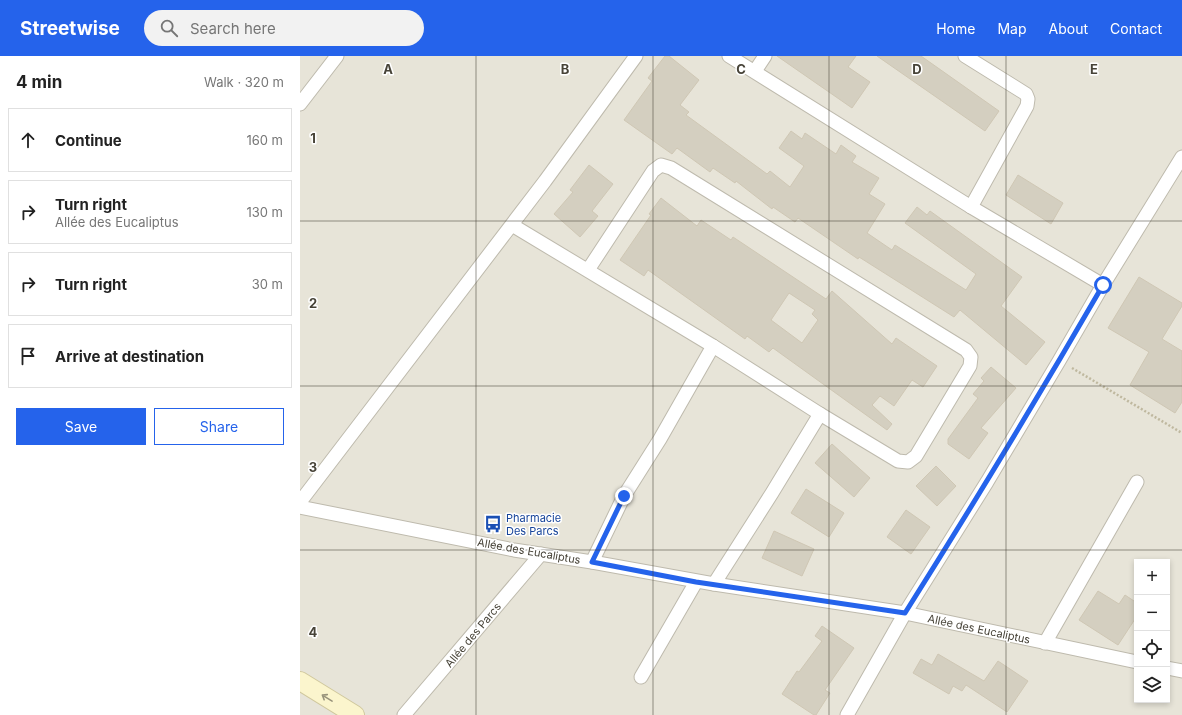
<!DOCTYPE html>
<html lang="en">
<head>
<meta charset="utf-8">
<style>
	:root { --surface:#fff; --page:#f2f2f2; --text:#222; --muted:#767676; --line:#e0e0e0; --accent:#2563eb }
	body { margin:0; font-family:Inter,sans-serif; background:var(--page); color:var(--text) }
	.controls { position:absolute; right:12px; bottom:12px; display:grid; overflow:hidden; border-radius:0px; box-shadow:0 2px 6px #0003 }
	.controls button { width:36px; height:36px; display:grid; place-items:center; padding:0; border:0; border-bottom:1px solid var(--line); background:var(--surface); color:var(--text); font:20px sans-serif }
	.stop { position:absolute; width:12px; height:12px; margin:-9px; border:3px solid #2563eb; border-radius:50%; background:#fff }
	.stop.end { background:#2563eb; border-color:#fff; box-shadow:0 1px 4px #0008 }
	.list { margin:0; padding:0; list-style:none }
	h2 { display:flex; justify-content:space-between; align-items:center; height:52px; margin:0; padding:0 16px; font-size:17px }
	h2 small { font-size:13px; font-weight:400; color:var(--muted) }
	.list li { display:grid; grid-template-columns:26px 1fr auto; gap:12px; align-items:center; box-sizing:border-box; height:64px; margin:0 8px 8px; padding:0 8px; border:1px solid var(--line); border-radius:0px }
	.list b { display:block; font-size:15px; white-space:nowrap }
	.list p { margin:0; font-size:13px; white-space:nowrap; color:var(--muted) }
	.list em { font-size:13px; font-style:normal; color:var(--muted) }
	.actions { display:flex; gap:8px; padding:12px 16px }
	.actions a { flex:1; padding:9px 0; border:1px solid var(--accent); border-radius:0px; text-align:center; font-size:14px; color:var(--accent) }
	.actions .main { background:var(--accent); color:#fff }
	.icon { flex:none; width:22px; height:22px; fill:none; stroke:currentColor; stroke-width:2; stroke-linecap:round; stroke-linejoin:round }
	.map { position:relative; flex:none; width:882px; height:659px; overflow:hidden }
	header { display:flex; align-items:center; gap:24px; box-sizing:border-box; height:56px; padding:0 20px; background:var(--accent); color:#fff }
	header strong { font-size:19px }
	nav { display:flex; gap:22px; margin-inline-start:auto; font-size:14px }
	.search { width:280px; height:36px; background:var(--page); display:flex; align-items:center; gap:10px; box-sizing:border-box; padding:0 14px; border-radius:22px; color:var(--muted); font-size:15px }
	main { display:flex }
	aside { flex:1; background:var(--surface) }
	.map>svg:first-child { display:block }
	.residential { fill:#e7e4d8; fill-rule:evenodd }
	.building { fill:#d4cfc0; stroke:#cfc7b4; fill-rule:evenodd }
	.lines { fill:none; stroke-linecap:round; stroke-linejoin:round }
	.street-casing { stroke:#bebaad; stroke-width:15 }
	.secondary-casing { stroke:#d0c89d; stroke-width:20 }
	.path { stroke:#bfb89f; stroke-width:2.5; stroke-dasharray:2 2; stroke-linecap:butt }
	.street { stroke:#fff; stroke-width:13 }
	.secondary { stroke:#fbf5cd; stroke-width:18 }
	.oneway { stroke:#98937b }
	.route { stroke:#2563eb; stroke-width:5 }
	.grid { fill:none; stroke:#474338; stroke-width:1; stroke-opacity:0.55 }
	.labels { text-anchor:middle; stroke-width:3; stroke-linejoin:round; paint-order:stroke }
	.transit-label { font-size:11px; fill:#164399; stroke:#fff; text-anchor:start }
	.street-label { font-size:11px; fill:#474338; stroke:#fff }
	.grid-label { font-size:13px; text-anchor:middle; font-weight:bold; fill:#474338; stroke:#fff; stroke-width:3; stroke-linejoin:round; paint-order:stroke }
</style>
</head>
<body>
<header>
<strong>Streetwise</strong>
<div class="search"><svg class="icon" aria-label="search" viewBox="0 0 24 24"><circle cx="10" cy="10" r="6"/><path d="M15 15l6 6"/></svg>Search here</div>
<nav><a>Home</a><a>Map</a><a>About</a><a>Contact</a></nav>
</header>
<main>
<aside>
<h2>4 min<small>Walk · 320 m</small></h2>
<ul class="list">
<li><svg class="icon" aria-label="ahead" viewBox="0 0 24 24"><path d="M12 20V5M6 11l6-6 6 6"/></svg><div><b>Continue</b></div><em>160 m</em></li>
<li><svg class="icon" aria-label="right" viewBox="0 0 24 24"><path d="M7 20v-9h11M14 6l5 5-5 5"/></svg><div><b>Turn right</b><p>Allée des Eucaliptus</p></div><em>130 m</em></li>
<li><svg class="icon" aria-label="right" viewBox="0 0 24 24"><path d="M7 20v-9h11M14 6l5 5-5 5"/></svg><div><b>Turn right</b></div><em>30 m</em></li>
<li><svg class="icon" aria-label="arrive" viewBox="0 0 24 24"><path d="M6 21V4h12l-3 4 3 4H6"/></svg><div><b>Arrive at destination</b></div></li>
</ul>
<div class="actions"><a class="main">Save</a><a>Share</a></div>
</aside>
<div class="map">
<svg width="882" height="659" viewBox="0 0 882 659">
	<rect width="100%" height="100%" fill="#f3f2ea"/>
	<!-- residential -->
	<path class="residential" d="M0 0H882V659H0ZM837 506H867V644H837Z"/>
	<!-- building -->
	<g class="building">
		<path d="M365 0H369L399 24 380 49 389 56 386 59 467 118 470 115 490 131 504 110 479 92 491 75 502 83 505 77 536 98 541 89 556 100 552 106 579 122 569 138 585 148 567 177 592 194 595 189 666 234 676 218 605 167 617 151 627 159 630 155 722 221 701 250 745 286 726 309 660 254 654 261 559 201 558 203 498 162 495 166 473 151 472 153 436 125 435 127 413 112 410 116 377 92 372 98 324 64 352 25 348 22Z"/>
		<path d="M477 0H556L548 11 570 26 552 52Z"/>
		<path d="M577 0H621L699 55 685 75Z"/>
		<path d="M289 109 313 128 292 155 298 160 280 181 254 158 273 136 270 134Z"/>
		<path d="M718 119 763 147 751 168 706 139Z"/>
		<path d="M361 142 397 170 401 164 431 184 433 181 526 243 532 235 592 288 596 282 637 310 623 331 612 324 594 350 580 340 572 349 592 368 587 374 473 292 469 296 447 280 445 283 348 214 344 220 320 204 351 159 349 158ZM489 237 515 254 512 258 518 264 502 287 471 264Z"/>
		<path d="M839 221 882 247V250L862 283 882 295V346L875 357 830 329 849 296 808 272Z"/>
		<path d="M691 311 716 332 681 372 688 377 669 403 648 388V383L678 342 673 338 684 325 681 322Z"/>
		<path d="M532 388 570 422 554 441 515 407Z"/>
		<path d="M636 410 656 430 637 450 616 430Z"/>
		<path d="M506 433 544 457 529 481 491 457Z"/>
		<path d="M606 454 630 471 611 498 587 481Z"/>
		<path d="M474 475 514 493 502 520 462 502Z"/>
		<path d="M798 535 819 548 825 539 837 547V560L818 589 779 564Z"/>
		<path d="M522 570 554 592 525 634 530 637 516 659H514L482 638 497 615 499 616 522 585 515 580Z"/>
		<path d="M638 598 684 625 698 605 728 625 707 656 666 629 662 635 653 630 649 638 613 617 621 603 632 609Z"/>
	</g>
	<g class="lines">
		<!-- street casing -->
		<g class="street-casing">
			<g id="street">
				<path d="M429 0 671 151 803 229"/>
				<path d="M665 0 726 38 728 43 727 50 671 151"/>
				<path d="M455 15 465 0"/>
				<path d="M0 48 37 0"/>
				<path d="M212 169 413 290 520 358 598 405 608 406 616 400 670 310 671 301 666 294 371 112 361 109 353 115 288 214"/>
				<path d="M0 446 245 125 336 0"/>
				<path d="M0 451 214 494 292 506 414 528 605 557 837 606"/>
				<path d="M292 506 324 440 360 383 413 290"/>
				<path d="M414 528 472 437 520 358"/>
				<path d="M745 587 837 426"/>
				<path d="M867 612 882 615"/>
				<path d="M341 621 396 526"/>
				<path d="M104 659 241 498"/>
				<path d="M547 659 605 557 687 426 759 305 803 229 882 101"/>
			</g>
		</g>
		<!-- secondary casing -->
		<g class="secondary-casing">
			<path id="secondary" d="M0 625 55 659"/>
		</g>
		<!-- path -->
		<path class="path" d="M772 312 882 377"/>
		<!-- street -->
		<use href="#street" class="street"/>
		<!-- secondary -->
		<use href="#secondary" class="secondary"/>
	</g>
	<!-- one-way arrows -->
	<defs><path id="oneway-shaft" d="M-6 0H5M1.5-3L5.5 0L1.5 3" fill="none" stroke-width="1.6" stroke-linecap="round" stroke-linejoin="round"/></defs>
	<use class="oneway" href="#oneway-shaft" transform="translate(27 642) rotate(-148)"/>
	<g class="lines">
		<!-- route -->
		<path class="route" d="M324 440 292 506 396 526 605 557C673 449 739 340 803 229"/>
	</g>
	<!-- grid -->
	<path class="grid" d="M176 0V659M353 0V659M529 0V659M706 0V659M0 165H882M0 330H882M0 494H882"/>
	<!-- icons -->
	<defs>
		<g id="bus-bare" transform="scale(1.38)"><path d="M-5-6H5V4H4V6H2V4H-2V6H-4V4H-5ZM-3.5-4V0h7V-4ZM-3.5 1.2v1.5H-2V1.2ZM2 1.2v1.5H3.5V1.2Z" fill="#1a4fb4" stroke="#fff" stroke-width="2.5" paint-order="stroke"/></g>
	</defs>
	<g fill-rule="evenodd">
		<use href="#bus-bare" x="193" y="468"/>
	</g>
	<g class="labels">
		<!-- transit labels -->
		<g class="transit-label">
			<text x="206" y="466">Pharmacie<tspan x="206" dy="13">Des Parcs</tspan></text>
		</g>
		<!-- street labels -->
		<g class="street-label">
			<text transform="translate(229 495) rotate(10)" y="4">Allée des Eucaliptus</text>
			<text transform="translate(679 573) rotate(12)" y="4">Allée des Eucaliptus</text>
			<text transform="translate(173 579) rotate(-50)" y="4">Allée des Parcs</text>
		</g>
	</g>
	<g class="grid-label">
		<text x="88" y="18">A</text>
		<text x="265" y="18">B</text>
		<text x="441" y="18">C</text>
		<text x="617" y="18">D</text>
		<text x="794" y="18">E</text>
		<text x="13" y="87">1</text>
		<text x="13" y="252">2</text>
		<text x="13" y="416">3</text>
		<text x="13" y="581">4</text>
	</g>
</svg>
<div class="controls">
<button>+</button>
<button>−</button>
<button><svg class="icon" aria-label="locate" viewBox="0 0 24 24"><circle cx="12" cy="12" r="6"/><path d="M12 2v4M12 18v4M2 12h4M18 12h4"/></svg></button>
<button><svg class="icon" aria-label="layers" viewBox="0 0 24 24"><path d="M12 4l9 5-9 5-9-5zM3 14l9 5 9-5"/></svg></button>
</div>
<div class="stop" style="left:803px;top:229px"></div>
<div class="stop end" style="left:324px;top:440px"></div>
</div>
</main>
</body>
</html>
